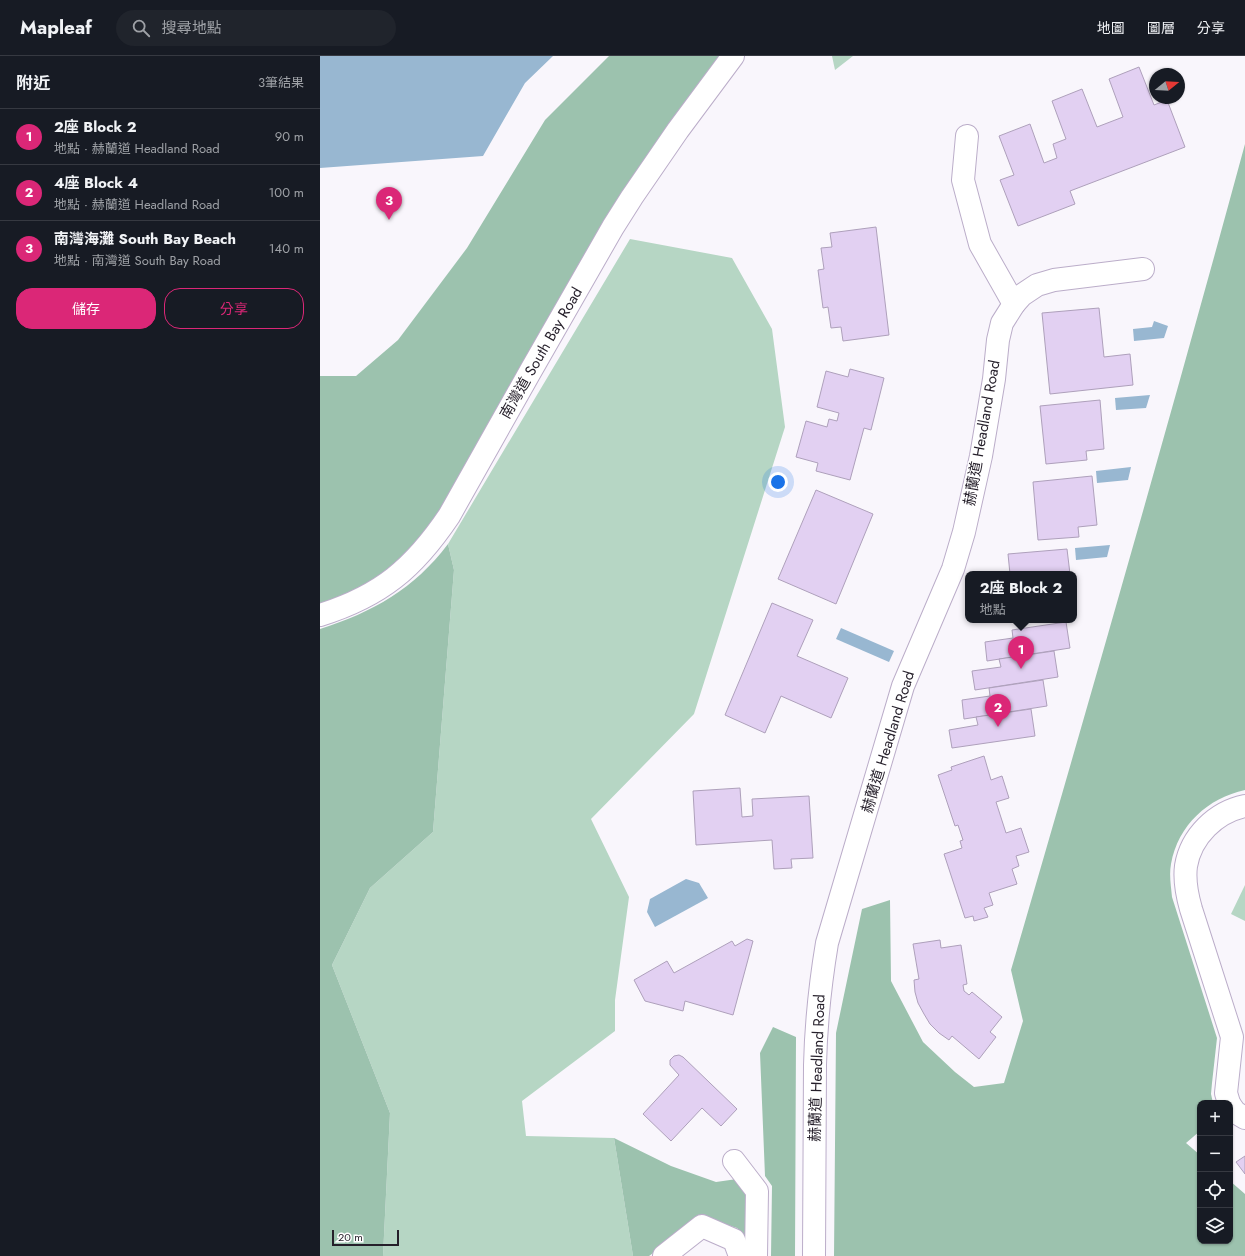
<!DOCTYPE html>
<html lang="zh-TW">
<head>
<meta charset="utf-8">
<style>
	:root { --surface:#171b24; --page:#20242c; --text:#f1f3f6; --muted:#9ea1a6; --line:#363941; --accent:#db2777 }
	body { margin:0; font-family:Jost,"Noto Sans TC",sans-serif; background:var(--page); color:var(--text) }
	.controls { position:absolute; right:12px; bottom:12px; display:grid; overflow:hidden; border-radius:8px; box-shadow:0 1px 3px #0004 }
	.controls button { width:36px; height:36px; display:grid; place-items:center; padding:0; border:0; border-bottom:1px solid var(--line); background:var(--surface); color:var(--text); font:20px sans-serif }
	.compass { position:absolute; left:829px; top:12px; width:36px; height:36px; border-radius:50%; background:var(--surface); box-shadow:0 1px 3px #0004; rotate:72deg }
	.scale { position:absolute; left:12px; bottom:10px; width:67px; box-sizing:border-box; padding-left:4px; border:2px solid #251f2a; border-top:0; font-size:11px; line-height:14px; white-space:nowrap; color:#251f2a; -webkit-text-stroke:3px #fff; paint-order:stroke }
	.you { position:absolute; left:458px; top:426px; width:14px; height:14px; margin:-10px; border:3px solid #fff; border-radius:50%; background:#1a73e8; box-shadow:0 0 0 6px #1a73e833 }
	.badge { display:grid; place-items:center; width:26px; height:26px; border-radius:50%; background:var(--accent); color:#fff; font-size:13px; font-weight:700 }
	.pin { position:absolute; translate:-50% -33px; filter:drop-shadow(0 1px 2px #0008) }
	.pin::after { content:''; position:absolute; top:21px; width:14px; height:12px; background:inherit; clip-path:polygon(0 0,100% 0,50% 100%) }
	.popup { position:absolute; left:645px; top:515px; width:112px; height:52px; box-sizing:border-box; display:grid; place-content:center; border-radius:8px; background:var(--surface); filter:drop-shadow(0 1px 3px #0005); font-size:13px; white-space:nowrap; color:var(--muted) }
	.popup b { font-size:15px; color:var(--text) }
	.popup::after { content:''; position:absolute; left:50%; top:100%; margin-left:-8px; border:8px solid transparent; border-top-color:var(--surface) }
	.list { margin:0; padding:0; list-style:none }
	h2 { display:flex; justify-content:space-between; align-items:center; height:52px; margin:0; padding:0 16px; font-size:17px }
	h2 small { font-size:13px; font-weight:400; color:var(--muted) }
	.list li { display:grid; grid-template-columns:26px 1fr auto; gap:12px; align-items:center; box-sizing:border-box; height:56px; padding:0 16px; border-top:1px solid var(--line) }
	.list b { display:block; font-size:15px; white-space:nowrap }
	.list p { margin:0; font-size:13px; white-space:nowrap; color:var(--muted) }
	.list em { font-size:13px; font-style:normal; color:var(--muted) }
	.actions { display:flex; gap:8px; padding:12px 16px }
	.actions a { flex:1; padding:9px 0; border:1px solid var(--accent); border-radius:16px; text-align:center; font-size:14px; color:var(--accent) }
	.actions .main { background:var(--accent); color:#fff }
	.icon { flex:none; width:22px; height:22px; fill:none; stroke:currentColor; stroke-width:2; stroke-linecap:round; stroke-linejoin:round }
	.map { position:relative; flex:none; width:925px; height:1200px; overflow:hidden }
	header { display:flex; align-items:center; gap:24px; box-sizing:border-box; height:56px; padding:0 20px; background:var(--surface); border-bottom:1px solid var(--line) }
	header strong { font-size:19px }
	nav { display:flex; gap:22px; margin-inline-start:auto; font-size:14px }
	.search { width:280px; height:36px; background:var(--page); display:flex; align-items:center; gap:10px; box-sizing:border-box; padding:0 14px; border-radius:22px; color:var(--muted); font-size:15px }
	main { display:flex }
	aside { flex:1; background:var(--surface) }
	.map>svg:first-child { display:block }
	.green { fill:#b6d6c4 }
	.forest { fill:#9cc2ae }
	.water { fill:#98b7d1 }
	.building { fill:#e2d0f2; stroke:#aea0bb }
	.lines { fill:none; stroke-linecap:round; stroke-linejoin:round }
	.minor-casing { stroke:#bbadc9; stroke-width:24 }
	.minor { stroke:#fff; stroke-width:22 }
	.labels { text-anchor:middle; stroke-width:3; stroke-linejoin:round; paint-order:stroke }
	.street-label { font-size:15px; fill:#251f2a; stroke:#fff }
</style>
</head>
<body>
<header>
<strong>Mapleaf</strong>
<div class="search"><svg class="icon" aria-label="search" viewBox="0 0 24 24"><circle cx="10" cy="10" r="6"/><path d="M15 15l6 6"/></svg>搜尋地點</div>
<nav><a>地圖</a><a>圖層</a><a>分享</a></nav>
</header>
<main>
<aside>
<h2>附近<small>3筆結果</small></h2>
<ul class="list">
<li><span class="badge">1</span><div><b>2座 Block 2</b><p>地點 · 赫蘭道 Headland Road</p></div><em>90 m</em></li>
<li><span class="badge">2</span><div><b>4座 Block 4</b><p>地點 · 赫蘭道 Headland Road</p></div><em>100 m</em></li>
<li><span class="badge">3</span><div><b>南灣海灘 South Bay Beach</b><p>地點 · 南灣道 South Bay Road</p></div><em>140 m</em></li>
</ul>
<div class="actions"><a class="main">儲存</a><a>分享</a></div>
</aside>
<div class="map">
<svg width="925" height="1200" viewBox="0 0 925 1200">
	<rect width="100%" height="100%" fill="#f9f6fc"/>
	<!-- green -->
	<g class="green">
		<path d="M512 0H533L515 14Z"/>
		<path d="M310 183 412 202 452 273 465 371 374 658 271 763 309 841 295 944V975L202 1045 206 1080 294 1082 313 1200H63L70 1057 12 909 50 832 113 776 134 514 128 488Z"/>
		<path d="M925 829V865L911 858Z"/>
	</g>
	<!-- forest -->
	<g class="forest">
		<path d="M289 0H410L122 463 75 514 0 552V320H36L78 284 147 192 225 64Z"/>
		<path d="M925 88V734C888 742 858 769 851 808 849 819 851 830 852 841L897 982 892 1027 891 1038 893 1047H880V1075L866 1087 880 1099V1185H910V1125L925 1138V1200H514L516 977 542 853 570 844 571 925 603 986 635 1016 654 1031 684 1027 703 965 691 914C771 639 850 364 925 88Z"/>
		<path d="M128 488 134 514 113 776 50 832 12 909 70 1057 63 1200H0V573C53 556 94 533 128 488Z"/>
		<path d="M453 971 476 981 475 1200H451L452 1130 445 1120 440 997Z"/>
		<path d="M294 1082 351 1110 396 1126 417 1123 428 1138 427 1183 417 1172 383 1161 329 1200H313Z"/>
	</g>
	<!-- water -->
	<g class="water">
		<path d="M0 0H233L205 27 163 100 0 112Z"/>
		<path d="M834 265 848 270 844 282 814 285 813 273 832 271Z"/>
		<path d="M830 339 826 352 796 354 795 342Z"/>
		<path d="M811 411 808 424 777 427 776 415Z"/>
		<path d="M790 489 787 501 756 504 755 492Z"/>
		<path d="M521 572 574 595 569 606 516 583Z"/>
		<path d="M366 823 379 827 388 842 335 871 327 856 330 843Z"/>
	</g>
	<!-- building -->
	<g class="building">
		<path d="M819 11 834 49 847 44 865 91 750 135 755 148 698 170 680 124 694 119 679 80 710 68 724 107 737 102 733 88 746 83 732 45 762 33 777 71 803 61 789 23Z"/>
		<path d="M556 171 569 279 523 285 521 271 511 272 508 251 503 252 498 214 504 213 501 192 512 191 510 177Z"/>
		<path d="M779 252 784 301 810 298 813 329 730 338 722 257Z"/>
		<path d="M530 313 564 322 551 374 544 372 530 424 496 415 498 407 476 401 486 365 507 371 509 363 517 365 519 357 497 351 506 315 528 321Z"/>
		<path d="M780 344 784 393 766 395 767 404 726 408 720 350Z"/>
		<path d="M772 420 777 469 758 471 759 481 718 484 713 426Z"/>
		<path d="M496 434 553 458 516 548 458 523Z"/>
		<path d="M747 493 750 518H690L688 498Z"/>
		<path d="M452 547 493 564 477 600 528 622 511 662 461 640 445 677 405 659Z"/>
		<path d="M746 566 750 592 667 605 665 586 693 582 692 574Z"/>
		<path d="M734 595 738 621 655 634 652 615 681 611 679 603Z"/>
		<path d="M723 624 727 650 644 663 642 644 670 640 669 632Z"/>
		<path d="M711 653 715 680 632 692 629 674 658 669 656 661Z"/>
		<path d="M664 700 671 724 682 720 689 742 676 746 686 777 701 772 709 796 696 800 699 810 692 813 697 828 669 837 673 849 664 852 668 861 654 865 653 860 645 862 624 798 642 792 640 785 643 784 638 769 635 770 618 719 632 714 631 711Z"/>
		<path d="M420 732 422 761 433 760 432 743 489 740 493 802 471 803 472 812 454 813 452 784 376 789 373 735Z"/>
		<path d="M427 883 433 885 413 959 365 945 363 955 325 945 314 924 347 905 354 917 412 885 415 890Z"/>
		<path d="M620 884 621 892 641 889 647 928 643 929 644 935 649 939 652 936 682 961 670 976 676 981 659 1003 632 980 629 984 619 977 610 968 604 958 598 947 595 936 594 924 599 923 593 888Z"/>
		<path d="M359 999 363 1001 417 1053 401 1070 382 1052 351 1085 323 1058 359 1019 350 1009V1004L354 1000Z"/>
		<path d="M925 1100V1118L916 1106Z"/>
	</g>
	<g class="lines">
		<!-- minor casing -->
		<g class="minor-casing">
			<g id="minor">
				<path d="M647 80 643 124 660 188 694 248"/>
				<path d="M0 559C61 540 94 512 129 460L210 316 293 171 312 141 358 74 413 0"/>
				<path d="M909 1047 906 1037 912 981 871 853C867 839 864 825 866 810 871 780 896 756 925 750"/>
				<path d="M910 1049 915 1056 925 1062"/>
				<path d="M414 1105 437 1135 436 1200"/>
				<path d="M344 1200 382 1170 414 1184 420 1200"/>
				<path d="M494 1200 495 1009C496 967 500 929 507 887L583 630 633 513 644 476 661 400 674 323 678 284 682 267 694 248 702 239 717 229 734 224 823 213"/>
			</g>
		</g>
		<!-- minor -->
		<use href="#minor" class="minor"/>
	</g>
	<g class="labels">
		<!-- street labels -->
		<g class="street-label">
			<text transform="translate(221 297) rotate(-60)" y="5">南灣道 South Bay Road</text>
			<text transform="translate(662 377) rotate(-80)" y="5">赫蘭道 Headland Road</text>
			<text transform="translate(568 686) rotate(-73)" y="5">赫蘭道 Headland Road</text>
			<text transform="translate(497 1012) rotate(-88)" y="5">赫蘭道 Headland Road</text>
		</g>
	</g>
</svg>
<div class="controls">
<button>+</button>
<button>−</button>
<button><svg class="icon" aria-label="locate" viewBox="0 0 24 24"><circle cx="12" cy="12" r="6"/><path d="M12 2v4M12 18v4M2 12h4M18 12h4"/></svg></button>
<button><svg class="icon" aria-label="layers" viewBox="0 0 24 24"><path d="M12 4l9 5-9 5-9-5zM3 14l9 5 9-5"/></svg></button>
</div>
<svg class="compass" viewBox="-18 -18 36 36"><path d="M0-13l5 13h-10z" fill="#e53935"/><path d="M0 13l5-13h-10z" fill="#9ea1a6"/></svg>
<div class="scale">20 m</div>
<div class="you"></div>
<div class="pin badge" style="left:701px;top:613px">1</div>
<div class="popup"><b>2座 Block 2</b>地點</div>
<div class="pin badge" style="left:678px;top:671px">2</div>
<div class="pin badge" style="left:69px;top:164px">3</div>
</div>
</main>
</body>
</html>
